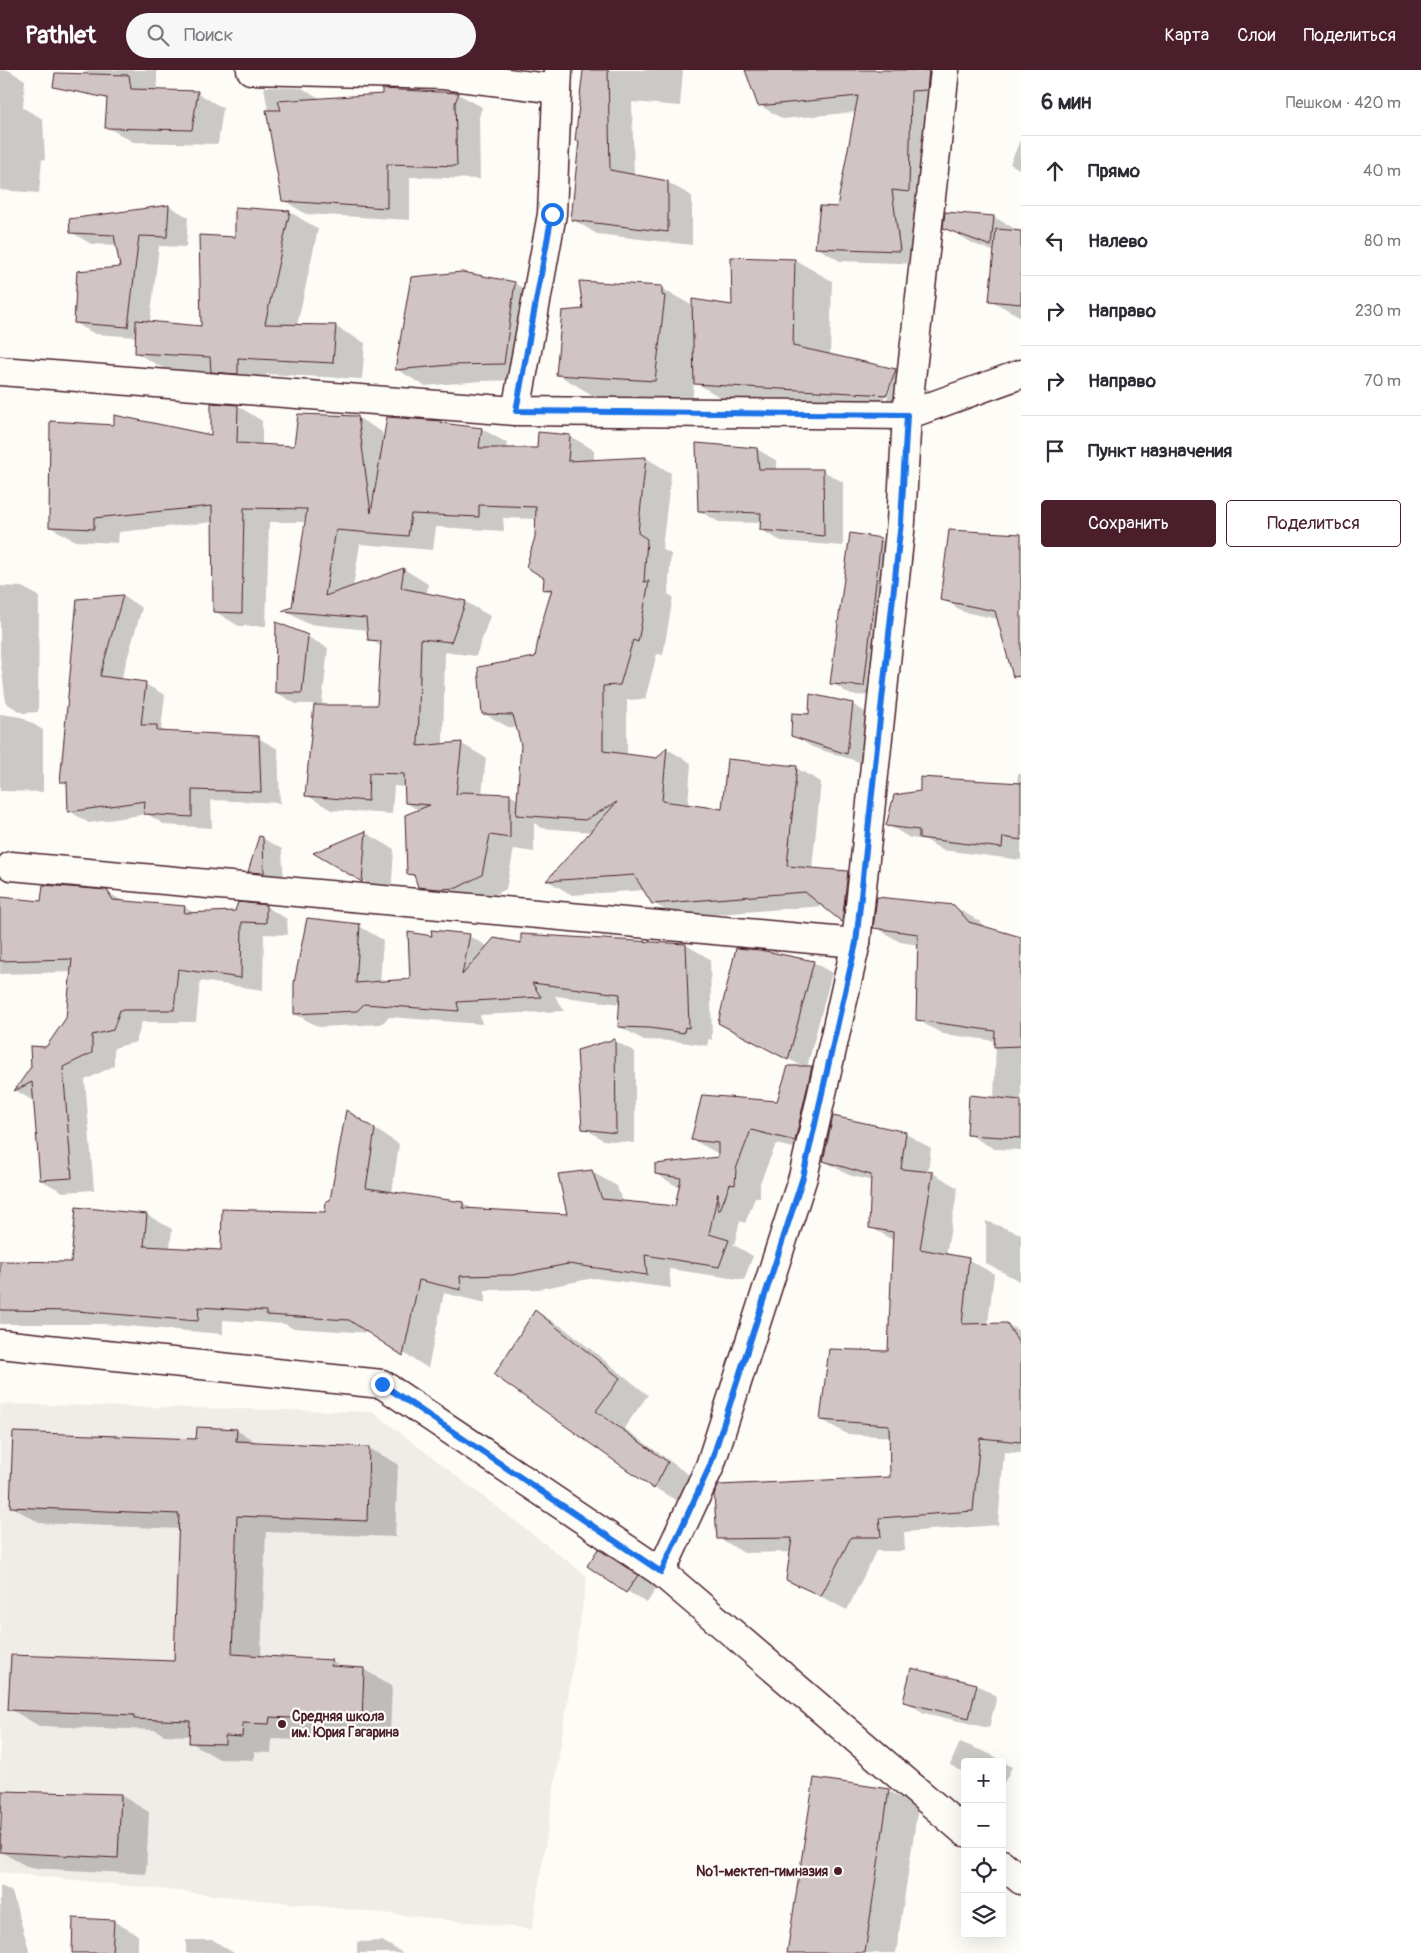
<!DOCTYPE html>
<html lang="ru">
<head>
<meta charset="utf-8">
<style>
	:root { --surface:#fff; --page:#f7f7f7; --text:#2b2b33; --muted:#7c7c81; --line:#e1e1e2; --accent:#4a1f2b }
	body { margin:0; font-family:Pangolin,sans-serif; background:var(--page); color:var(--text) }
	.controls { position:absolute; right:15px; bottom:15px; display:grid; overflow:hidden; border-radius:5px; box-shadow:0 5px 20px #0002 }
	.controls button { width:45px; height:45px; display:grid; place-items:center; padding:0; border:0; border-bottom:1px solid var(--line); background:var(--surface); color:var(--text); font:25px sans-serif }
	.stop { position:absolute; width:15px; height:15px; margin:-11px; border:4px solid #1a73e8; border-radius:50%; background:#fff }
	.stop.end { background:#1a73e8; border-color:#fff; box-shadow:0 1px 5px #0008 }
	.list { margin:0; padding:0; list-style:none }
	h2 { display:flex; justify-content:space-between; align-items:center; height:65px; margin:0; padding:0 20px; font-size:21px }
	h2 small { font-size:16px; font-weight:400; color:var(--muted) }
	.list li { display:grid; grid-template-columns:32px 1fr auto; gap:15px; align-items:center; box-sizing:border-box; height:70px; padding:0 20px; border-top:1px solid var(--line) }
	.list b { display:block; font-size:19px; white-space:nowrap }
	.list em { font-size:16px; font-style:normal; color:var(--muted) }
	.actions { display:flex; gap:10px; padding:15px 20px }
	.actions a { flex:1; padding:11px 0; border:1px solid var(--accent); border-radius:5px; text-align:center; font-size:18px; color:var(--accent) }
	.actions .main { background:var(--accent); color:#fff }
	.icon { flex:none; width:28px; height:28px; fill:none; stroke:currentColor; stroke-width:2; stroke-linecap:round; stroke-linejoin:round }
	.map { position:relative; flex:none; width:1021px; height:1883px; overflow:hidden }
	header { display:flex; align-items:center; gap:30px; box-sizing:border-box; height:70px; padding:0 25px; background:var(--accent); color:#fff }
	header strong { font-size:24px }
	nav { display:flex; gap:28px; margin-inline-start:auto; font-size:18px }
	.search { width:350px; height:45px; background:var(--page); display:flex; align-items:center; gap:12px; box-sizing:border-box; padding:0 18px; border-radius:28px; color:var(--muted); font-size:19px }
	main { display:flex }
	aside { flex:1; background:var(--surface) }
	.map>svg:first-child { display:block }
	.built { fill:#f0ece8 }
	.shadow { fill:#0003; fill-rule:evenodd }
	.building { fill:#d0c5c4; stroke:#4a1f2b }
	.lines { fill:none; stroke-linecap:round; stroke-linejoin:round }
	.street-casing { stroke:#4a1f2b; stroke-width:31 }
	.street { stroke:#fdfcf7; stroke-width:28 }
	.route { stroke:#1a73e8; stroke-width:6 }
	.poi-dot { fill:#4a1f2b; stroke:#fdfcf7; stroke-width:2 }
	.labels { text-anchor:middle; stroke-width:4.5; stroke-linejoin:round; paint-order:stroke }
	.poi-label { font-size:14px; font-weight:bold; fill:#4a1f2b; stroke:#fdfcf7; text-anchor:start }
</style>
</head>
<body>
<header>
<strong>Pathlet</strong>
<div class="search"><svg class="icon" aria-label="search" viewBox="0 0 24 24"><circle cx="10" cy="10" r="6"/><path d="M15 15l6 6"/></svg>Поиск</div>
<nav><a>Карта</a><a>Слои</a><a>Поделиться</a></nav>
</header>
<main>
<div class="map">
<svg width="1021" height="1883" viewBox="0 0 1021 1883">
	<rect width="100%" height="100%" fill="#fdfcf7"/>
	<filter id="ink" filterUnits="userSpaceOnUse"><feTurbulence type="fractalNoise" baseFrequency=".02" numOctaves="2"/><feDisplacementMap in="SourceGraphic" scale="10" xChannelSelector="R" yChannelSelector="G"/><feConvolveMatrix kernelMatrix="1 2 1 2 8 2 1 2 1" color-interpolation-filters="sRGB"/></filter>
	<g filter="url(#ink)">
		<!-- built -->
		<path class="built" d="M0 1334 373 1342 587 1506 532 1859 0 1802Z"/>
		<!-- shadow -->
		<g class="shadow">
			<path d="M0 0H8L25 10 23 38 43 49 45 90 42 89 39 123 0 120Z"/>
			<path d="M83 0H157V21L197 23 223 38 218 74 133 72 107 57 108 30 100 26 98 8Z"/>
			<path d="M584 0H683L680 36 632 32 634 106 667 112 692 126V175L597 164 572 149 580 72 577 70Z"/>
			<path d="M747 0H943L933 135 915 133 924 194 840 191 816 177 838 139 856 42 783 49 759 35Z"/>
			<path d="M264 17 302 18 321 29 458 24 482 37 479 47 480 109 410 107V150L306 144 283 130Z"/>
			<path d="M1021 68V100L1010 94Z"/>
			<path d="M169 136 188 147 186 177 159 176 150 252 203 258 236 168 290 142 318 159 297 256 336 257 365 273 362 309 267 304V320L241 318 213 302 165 299 136 283 137 267 95 264 75 253 122 198 117 175 91 174 71 162Z"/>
			<path d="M994 147 1021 162V247L990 230 995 182 974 174 945 157Z"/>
			<path d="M795 190 832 211 830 286 895 300 932 321 924 346 732 334 694 312 692 332 594 326 557 304 585 241 661 218 693 236H733ZM890 310H893L886 332 883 331Z"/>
			<path d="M514 213 543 230 533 310 480 311 425 316 396 299Z"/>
			<path d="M238 336 262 351V376L295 377 357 347 382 362 384 372 441 352 446 355 482 359 507 373 506 379H539L570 366 594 380V391L646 388 671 403 662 479 671 484 668 524 673 527 663 585 657 584 645 629 627 630V685L657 690 667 679 691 693 688 736 723 740 796 698 821 712 812 799 848 802 872 817 867 865 843 851 824 836 678 847 653 833 645 820 572 825 548 811 592 762 542 758 534 753V782L514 779 506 819 482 832 444 831 419 817 416 808 408 803 420 741 406 733 405 717 394 716 392 744 331 740 306 725 378 636 382 577 369 569 368 560 308 554 285 541 293 538 307 452H269L266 556H239L214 541 213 452 119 462 118 473 75 471 50 457 212 366ZM503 448 537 449 536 467 545 507 544 519 552 523 536 588 483 643 508 657 518 658 522 674 519 730 509 725 482 724 486 688 462 674 443 675 445 582 476 586 490 546 466 532 427 524 428 514 404 499 353 517 360 474 433 480 436 457 504 461Z"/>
			<path d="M757 379 777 391V400L823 401 843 412V476L781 471 761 460 762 453 719 452 699 441Z"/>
			<path d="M1021 465V604L998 549 964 542 942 529Z"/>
			<path d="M880 469 900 481 883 626 851 625 832 613Z"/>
			<path d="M0 516 22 517 39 526 38 642 23 643 6 633 0 587Z"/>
			<path d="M123 526 142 538 121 610 145 614 165 625 161 659 168 663 258 668 278 679 280 733 211 730 212 758 165 755 147 744 89 753 69 741V715L62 711 78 530Z"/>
			<path d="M308 567 328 578 322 634H296L277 623Z"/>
			<path d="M852 634 872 646 866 694 812 677 793 665 810 645Z"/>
			<path d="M0 644 21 647 43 660V722L0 721Z"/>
			<path d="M1018 704H1021V790L942 780 926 770 910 768 888 755 1017 714Z"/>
			<path d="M366 763 394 779 391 827 316 783Z"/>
			<path d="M262 768 282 779 284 814 269 813 249 801Z"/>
			<path d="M107 822 126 833 184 837 196 844 236 842 265 836 287 849 288 865 264 864 263 920 200 911 196 952H142L136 972 114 978V996L85 1010 94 1120 63 1122 41 1110 35 1032 15 1020 68 948 72 902 0 904V828L42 832Z"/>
			<path d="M953 836 979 851 986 858 1021 868V1080L994 1079 968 1064 994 1029 996 971 943 964 917 950 919 875 900 872 875 857Z"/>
			<path d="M359 856 383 870 380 913 411 910 434 867 469 866 489 877 522 874 686 875 710 889 712 970 708 969V976L675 971 644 970 620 957 621 934 555 926 564 941 480 945 482 954 389 947 381 954 319 957 295 944Z"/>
			<path d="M813 892 832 903 807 997H812L836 1011 820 1084 776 1074 760 1113V1128H755L745 1153 740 1151 734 1175 753 1186 744 1210 669 1199 671 1218 594 1208 539 1219 485 1220V1233L444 1223 428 1298 371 1263 292 1258 285 1254 223 1250V1264L103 1254H0V1193H72L77 1138 147 1145 172 1159 170 1179 222 1182 326 1143 331 1131 347 1042 399 1074 392 1123 463 1133 475 1140 568 1145 592 1102 617 1116 622 1132 676 1137 680 1118 656 1104 719 1088V1084L693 1070 778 1032 804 997 738 963Z"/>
			<path d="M615 971 635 982V1073L603 1070 584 1058Z"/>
			<path d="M834 1048 906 1064 931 1078 928 1103H933L958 1118 946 1185 969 1190 994 1204 988 1254H1007L1021 1262V1383L1004 1382 998 1455 904 1462 905 1481H876L847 1540 787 1509 791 1482 744 1483 719 1468 891 1408V1367L847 1364 822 1350 889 1282 893 1170 870 1157 872 1111 849 1105 824 1091Z"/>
			<path d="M986 1151 1021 1164V1212L986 1193Z"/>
			<path d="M535 1241 564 1258 648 1325 624 1358 696 1410 684 1435 655 1418 496 1305Z"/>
			<path d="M236 1360 258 1373 369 1378 398 1394 395 1467 266 1462 261 1587 331 1591 343 1598 363 1599 392 1616 390 1667 298 1663V1670L272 1669 271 1683 254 1682V1690L219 1689 190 1672V1666L164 1665 156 1660 39 1656 10 1639 176 1593 180 1459 40 1453 12 1437 197 1371Z"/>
			<path d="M599 1480 657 1517 647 1533 627 1521Z"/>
			<path d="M912 1600 977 1615 997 1626 989 1658 924 1643 905 1631Z"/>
			<path d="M960 1672 992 1685 1012 1697 1002 1717V1692H965V1703L950 1695Z"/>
			<path d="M815 1709 889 1721 918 1737 896 1883H788Z"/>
			<path d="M120 1725 149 1742 146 1804 30 1798 1 1782Z"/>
			<path d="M0 1815 12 1822 30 1883H0Z"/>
			<path d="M113 1851 138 1865V1883H73Z"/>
			<path d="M186 1870H213L234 1883H186Z"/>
			<path d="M382 1871 403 1883H357V1872Z"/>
		</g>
		<!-- building -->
		<g class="building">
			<path d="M583 0H608L610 100 668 111V162L571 150 579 71H575Z"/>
			<path d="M745 0H929L927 20 911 21 909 122 892 120 900 181 815 178 820 136 837 137 858 26 758 36Z"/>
			<path d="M55 3 129 5 131 19 198 21 192 60 105 58 107 28 53 17Z"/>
			<path d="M382 19 459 23 455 33 457 96 387 94V138L282 131 266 40H281L278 31 382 24Z"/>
			<path d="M169 135 167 167 139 166 128 257 74 253 77 201 120 197 114 165 70 163 69 149Z"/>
			<path d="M235 137 290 141 265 254 336 255 333 293 238 288V304L211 302 210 287 135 283 136 250 201 256 199 165 235 167Z"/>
			<path d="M945 142 994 146 991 176 943 158Z"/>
			<path d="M996 159 1021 161V234L989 231Z"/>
			<path d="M731 187 795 189 793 276 896 299 887 325 694 314 692 229 732 235Z"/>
			<path d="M462 202 515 212 504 294 450 295 395 300 411 207Z"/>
			<path d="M579 211 662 216V225L665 226 655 311 556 305 562 241 583 239Z"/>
			<path d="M211 333 238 335 237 373 294 376 298 344 358 346 371 443 387 347 441 351V353L482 358 479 378H537L538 362 570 365 568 391 646 387 638 463 647 469 644 512 649 511 638 572 633 570 620 615 603 616V681L657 688 667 677 662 731 722 739 727 689 797 696 787 796 848 801 842 852 805 822 652 834 634 805 546 811 617 732 585 750 516 745 521 675 513 645 482 644 478 597 535 587 540 559 552 519 543 520 544 508 526 497 535 467 536 437 479 435V447L411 444 408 466 336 460 325 526 404 498 401 518 466 531 451 572 421 569 418 676 462 672 456 725 462 722 510 724V768L490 765 482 805 457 818 439 819 418 817 414 805 407 804 405 745 430 735 405 733 404 704 369 703 368 731 305 726 314 635H377L381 571 368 570 366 548 282 541 292 537 307 439 244 438 242 543 213 542 212 436 94 448V459L49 457 50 351 114 355V345L211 365Z"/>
			<path d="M696 373 757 378 759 399H823L824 466 760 460 761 443 698 441Z"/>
			<path d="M949 460 1021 464V606L1013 607 995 541 940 530Z"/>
			<path d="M850 463 881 468 864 616 830 614Z"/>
			<path d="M123 525 100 606 146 612 141 655H157V661L259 666 261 722 192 720V747L144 744 145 731 68 742 67 712H60L77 529Z"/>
			<path d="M276 552 308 565 302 623H275Z"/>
			<path d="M810 624 853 633 847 684 791 666 792 643 809 644Z"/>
			<path d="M920 707 1021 713V770L1003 767 1002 778 919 768V760L886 756 894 725 920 721Z"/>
			<path d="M366 761 362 812 313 783Z"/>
			<path d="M259 766 263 767 264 803 248 802Z"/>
			<path d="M43 815 107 820 113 830 185 836 184 843 235 841 238 832 266 835V853L242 852 241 908 178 899 174 940H120L113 960 92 965V983L63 997 72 1108 40 1110 32 1012 14 1021 31 997 30 976 46 977 66 948 72 889 0 891V827L41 831Z"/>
			<path d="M877 827 954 835 969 852 1021 867V976L994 977 995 961 916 950 918 864 873 858Z"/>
			<path d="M307 848 360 854 356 913 410 909 408 862 432 866 431 860 470 864 462 905 494 868 521 873V864L686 874 689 958 685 957 684 963 650 958 618 957 620 924 532 913 541 927 457 932 459 941 364 934 357 941 294 944V913Z"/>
			<path d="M736 878 760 880 814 891 788 990 718 953Z"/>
			<path d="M615 969 616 1063 582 1059 577 980Z"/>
			<path d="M788 996H812L795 1071 751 1060 736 1099 735 1115 730 1114 720 1140H718V1123L709 1164 729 1170 719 1197 645 1185 647 1205 568 1194 513 1205 460 1206 461 1220 419 1210 403 1286 349 1250 266 1245V1241L199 1237 198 1251 77 1241 0 1240V1191L71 1192 76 1137 147 1144 144 1176 221 1180 222 1139 325 1142 326 1131 330 1130 346 1040 375 1059 366 1118 463 1132V1138L567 1144 558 1104 592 1100 602 1129 675 1136 681 1108 655 1104V1094L718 1087V1073L691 1070 702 1025 777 1031Z"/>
			<path d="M969 1025 1021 1030V1068L967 1065Z"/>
			<path d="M833 1046 906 1062 901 1099 933 1102 920 1179 969 1188 962 1254 1007 1253 1021 1277V1372L980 1368 973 1441 879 1448 881 1467H851L821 1526 786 1510 792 1468 717 1469 714 1425 719 1415 890 1407 889 1355 820 1350 829 1279 888 1281 893 1162 869 1158 871 1105 823 1091Z"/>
			<path d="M535 1240 620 1308 596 1341 668 1392 654 1419 494 1305Z"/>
			<path d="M197 1357 237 1359 236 1371 369 1377 367 1451 237 1446 232 1584 332 1590 331 1596 364 1598 362 1651 270 1647 269 1654 243 1653 242 1667 225 1666V1674L189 1673 190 1651 134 1649V1645L8 1640 11 1585 174 1591 179 1444 10 1437 13 1362 196 1369Z"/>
			<path d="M598 1479 638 1505 626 1523 587 1496Z"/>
			<path d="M911 1598 977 1614 969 1648 903 1632Z"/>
			<path d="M814 1708 889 1719 865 1883H787Z"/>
			<path d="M2 1721 121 1724 118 1788 0 1782Z"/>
			<path d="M73 1848 114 1850 112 1883H72Z"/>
		</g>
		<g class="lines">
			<!-- street casing -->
			<g class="street-casing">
				<g id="street">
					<path d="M251 0 443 5 557 19"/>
					<path d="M0 301 516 341 907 345 1021 304"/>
					<path d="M516 341 552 144 558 0"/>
					<path d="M11 796 856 873"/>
					<path d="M0 1274 382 1314 661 1502 965 1762"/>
					<path d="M661 1502 710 1396 803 1107 856 873 901 452 907 345 945 0"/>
					<path d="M1002 1794 1021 1810"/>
				</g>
			</g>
			<!-- street -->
			<use href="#street" class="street"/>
		</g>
	</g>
	<g class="lines" filter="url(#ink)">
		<!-- route -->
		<path class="route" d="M382 1314 661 1502 710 1396 803 1107 856 873 901 452 907 345 516 341 552 144"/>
	</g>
	<!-- markers -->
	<g class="poi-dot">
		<circle cx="282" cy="1654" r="5"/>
		<circle cx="838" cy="1801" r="5"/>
	</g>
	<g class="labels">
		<!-- poi labels -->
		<g class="poi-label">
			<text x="292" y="1651">Средняя школа<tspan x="292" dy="16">им. Юрия Гагарина</tspan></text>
			<text x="828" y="1806" text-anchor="end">№1-мектеп-гимназия</text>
		</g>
	</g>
</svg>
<div class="controls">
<button>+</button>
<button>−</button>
<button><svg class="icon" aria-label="locate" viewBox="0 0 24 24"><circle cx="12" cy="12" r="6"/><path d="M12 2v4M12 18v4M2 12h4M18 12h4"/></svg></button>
<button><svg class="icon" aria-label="layers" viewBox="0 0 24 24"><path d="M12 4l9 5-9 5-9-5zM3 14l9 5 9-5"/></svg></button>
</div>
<div class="stop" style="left:552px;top:144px"></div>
<div class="stop end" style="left:382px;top:1314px"></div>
</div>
<aside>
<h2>6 мин<small>Пешком · 420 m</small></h2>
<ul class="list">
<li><svg class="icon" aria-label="ahead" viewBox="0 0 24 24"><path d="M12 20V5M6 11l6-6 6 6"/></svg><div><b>Прямо</b></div><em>40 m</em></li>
<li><svg class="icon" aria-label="left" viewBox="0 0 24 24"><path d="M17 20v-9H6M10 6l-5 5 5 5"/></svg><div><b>Налево</b></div><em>80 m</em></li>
<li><svg class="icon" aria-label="right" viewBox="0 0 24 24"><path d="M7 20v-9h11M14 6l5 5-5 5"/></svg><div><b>Направо</b></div><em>230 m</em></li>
<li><svg class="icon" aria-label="right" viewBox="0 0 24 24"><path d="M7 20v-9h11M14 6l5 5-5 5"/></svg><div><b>Направо</b></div><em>70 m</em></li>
<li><svg class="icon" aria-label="arrive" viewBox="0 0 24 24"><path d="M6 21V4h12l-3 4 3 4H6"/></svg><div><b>Пункт назначения</b></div></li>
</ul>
<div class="actions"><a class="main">Сохранить</a><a>Поделиться</a></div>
</aside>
</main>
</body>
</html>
